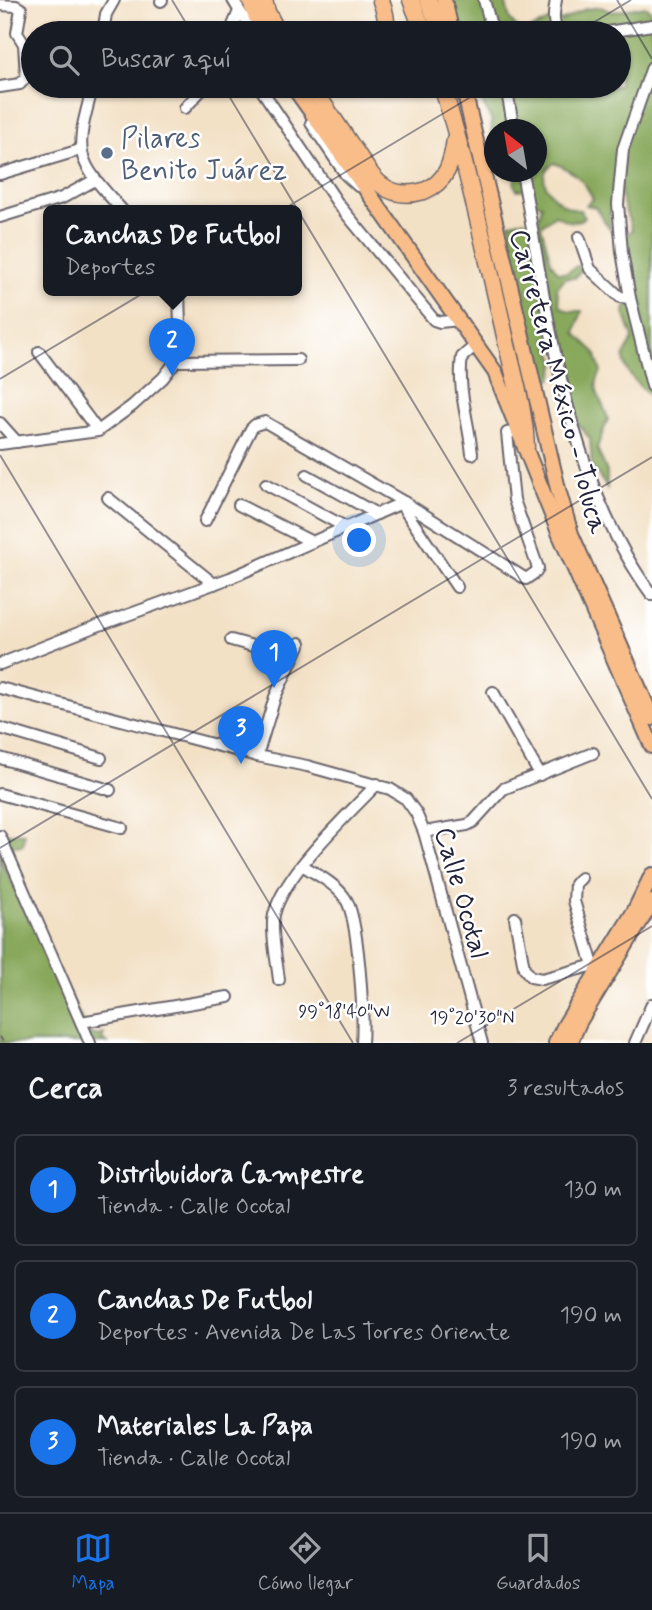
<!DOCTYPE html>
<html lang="es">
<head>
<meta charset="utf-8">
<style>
	:root { --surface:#171b24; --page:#20242c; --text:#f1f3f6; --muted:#9ea1a6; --line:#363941; --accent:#1a73e8 }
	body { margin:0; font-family:Mynerve,sans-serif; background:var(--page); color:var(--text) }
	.compass { position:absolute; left:484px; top:119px; width:63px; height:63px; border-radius:50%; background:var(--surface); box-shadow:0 2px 5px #0004; rotate:329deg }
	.you { position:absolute; left:360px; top:541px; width:24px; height:24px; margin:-18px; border:5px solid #fff; border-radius:50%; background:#1a73e8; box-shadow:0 0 0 10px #1a73e833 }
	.badge { display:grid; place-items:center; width:46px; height:46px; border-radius:50%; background:var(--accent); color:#fff; font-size:23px; font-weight:700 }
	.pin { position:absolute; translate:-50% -58px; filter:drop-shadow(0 2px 4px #0008) }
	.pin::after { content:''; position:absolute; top:37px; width:24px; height:21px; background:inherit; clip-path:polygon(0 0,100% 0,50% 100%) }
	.popup { position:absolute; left:43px; top:205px; width:259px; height:91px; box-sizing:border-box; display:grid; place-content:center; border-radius:10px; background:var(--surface); filter:drop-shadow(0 2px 5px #0005); font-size:23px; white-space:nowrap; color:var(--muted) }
	.popup b { font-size:26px; color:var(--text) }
	.popup::after { content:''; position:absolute; left:50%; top:100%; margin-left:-14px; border:14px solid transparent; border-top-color:var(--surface) }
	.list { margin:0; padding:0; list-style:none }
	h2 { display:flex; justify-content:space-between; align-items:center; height:91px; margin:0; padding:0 28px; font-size:30px }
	h2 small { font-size:23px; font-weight:400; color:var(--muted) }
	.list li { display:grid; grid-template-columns:46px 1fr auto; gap:21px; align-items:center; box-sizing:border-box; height:112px; margin:0 14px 14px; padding:0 14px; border:2px solid var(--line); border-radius:10px }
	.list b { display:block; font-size:26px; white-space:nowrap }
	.list p { margin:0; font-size:23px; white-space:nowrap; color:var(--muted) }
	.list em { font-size:23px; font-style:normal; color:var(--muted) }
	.icon { flex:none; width:38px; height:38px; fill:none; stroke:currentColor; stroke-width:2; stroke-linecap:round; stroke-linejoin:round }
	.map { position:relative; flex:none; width:652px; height:1043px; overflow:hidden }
	.search { position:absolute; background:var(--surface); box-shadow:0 2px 5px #0004; left:21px; right:21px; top:21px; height:77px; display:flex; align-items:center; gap:18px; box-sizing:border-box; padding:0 24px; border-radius:38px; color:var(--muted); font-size:26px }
	.sheet { height:469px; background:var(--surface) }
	nav { display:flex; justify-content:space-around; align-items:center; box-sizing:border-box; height:98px; border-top:2px solid var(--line); background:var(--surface); font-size:19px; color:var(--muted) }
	nav a { display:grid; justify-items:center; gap:4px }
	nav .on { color:var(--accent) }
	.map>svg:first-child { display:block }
	.forest { fill:#88a85c; stroke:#55654c; stroke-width:2 }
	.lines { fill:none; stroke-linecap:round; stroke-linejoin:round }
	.minor-casing { stroke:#6b656c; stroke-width:14 }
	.major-casing { stroke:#6b656c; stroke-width:18 }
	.highway-casing { stroke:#6b656c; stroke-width:19 }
	.path { stroke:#6b656c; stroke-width:2; stroke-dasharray:5 5; stroke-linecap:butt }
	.minor { stroke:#fff; stroke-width:10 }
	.major { stroke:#f8bd89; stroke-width:14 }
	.highway { stroke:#f8bd89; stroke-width:16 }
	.ticks { fill:none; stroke:#22223b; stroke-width:2; stroke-opacity:0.45 }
	.service-dot { fill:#5c6f8a; stroke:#fff; stroke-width:2.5 }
	.labels { text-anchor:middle; stroke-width:5; stroke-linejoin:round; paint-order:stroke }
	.service-label { font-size:28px; fill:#4e5e75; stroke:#fff; text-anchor:start }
	.street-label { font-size:28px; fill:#22223b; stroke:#fff }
	.ticks-label { font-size:18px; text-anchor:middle; fill:#22223b; stroke:#fff; stroke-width:5; stroke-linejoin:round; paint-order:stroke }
</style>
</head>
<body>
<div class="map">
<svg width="652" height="1043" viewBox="0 0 652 1043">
	<rect width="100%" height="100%" fill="#fff"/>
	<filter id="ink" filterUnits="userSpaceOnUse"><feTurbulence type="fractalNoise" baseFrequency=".0143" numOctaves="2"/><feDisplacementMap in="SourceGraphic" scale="14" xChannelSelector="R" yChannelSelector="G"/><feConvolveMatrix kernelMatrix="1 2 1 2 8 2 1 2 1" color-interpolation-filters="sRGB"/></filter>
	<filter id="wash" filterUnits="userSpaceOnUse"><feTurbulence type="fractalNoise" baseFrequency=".00686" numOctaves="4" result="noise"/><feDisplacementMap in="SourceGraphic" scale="28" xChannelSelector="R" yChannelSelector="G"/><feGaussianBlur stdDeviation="1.57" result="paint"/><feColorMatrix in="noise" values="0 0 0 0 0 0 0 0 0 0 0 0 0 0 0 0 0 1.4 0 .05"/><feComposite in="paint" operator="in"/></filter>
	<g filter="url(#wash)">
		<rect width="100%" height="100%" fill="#f3e1c6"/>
		<!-- forest -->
		<g class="forest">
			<path d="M446 0H484L490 6 493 0H505L510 20 521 33H450Z"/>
			<path d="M645 6 652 12 650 29 652 33V398C642 388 620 371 625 354 627 349 631 343 633 338L624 313 625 307 638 299 630 248 625 238 632 230 622 200 618 175 612 190 616 202 609 215 611 231 595 207 586 205 593 199C584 180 574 171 554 163 528 178 560 210 580 210L585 217C575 225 565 221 555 215L541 226 551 262 558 272 566 273 577 266 584 267 575 278H565L557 288 560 306 569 311H582L575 333 595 352 601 372C589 390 604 402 608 419L597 448 607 472V488L592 466 590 439 575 420 574 370 561 351 564 343 557 335 554 340 546 338 556 362 552 379 540 383 527 353C536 333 527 328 516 311L521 284 510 261V223L524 220 530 225 537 224 542 205 534 202 529 189 517 190 514 185 516 172H536V130H494V143L491 134 492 121 479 96 484 86H619V33H527L529 30 554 18 562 21 585 9 601 7 612 12Z"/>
			<path d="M0 832 4 836 9 833 24 834 23 845 5 847 0 854Z"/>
			<path d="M0 855 11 882 18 889 53 958 55 977 70 996 88 1032 97 1036 104 1034 102 1040 107 1043H0Z"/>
		</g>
	</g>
	<g filter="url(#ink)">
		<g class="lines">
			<!-- minor casing -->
			<g class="minor-casing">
				<g id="minor">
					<path d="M233 0 253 33"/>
					<path d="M484 0 493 33"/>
					<path d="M556 0C554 12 551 24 560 33"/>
					<path d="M161 1 162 0"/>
					<path d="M0 5 16 6 21 9 17 33 24 44 26 77 20 84 0 87"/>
					<path d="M103 33 106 14 114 0"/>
					<path d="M230 33 239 11"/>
					<path d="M601 33 652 25"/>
					<path d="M652 67 623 149 618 204 622 252 630 298 652 386"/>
					<path d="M93 86C74 155 74 157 122 210"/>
					<path d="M259 86 339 205 434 320 440 322 459 320"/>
					<path d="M506 86 514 130"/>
					<path d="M185 108 205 86"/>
					<path d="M311 123 346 175 358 186"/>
					<path d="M522 172C548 313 565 477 652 595"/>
					<path d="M0 174 80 150"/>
					<path d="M0 217 62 198 95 180"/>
					<path d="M579 237 590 269 620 297 630 298"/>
					<path d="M39 352 98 431"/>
					<path d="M176 361 298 360"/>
					<path d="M0 423 17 442"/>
					<path d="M0 444 98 431 132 406 163 378 176 361 180 328 179 290"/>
					<path d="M472 454C469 422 457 389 462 357L477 344"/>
					<path d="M307 475 377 514"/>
					<path d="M266 484 347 528"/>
					<path d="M108 498 214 584"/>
					<path d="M400 503 457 587"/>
					<path d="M239 505 312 542"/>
					<path d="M205 521 251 429 255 425 265 422 404 502 526 579 536 572 538 568 514 500 507 433 519 431"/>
					<path d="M231 640 293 657"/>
					<path d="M0 664 86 630 230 578 404 502"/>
					<path d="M0 688 257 756 307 766 390 789 406 799 416 813 424 832 482 1043"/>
					<path d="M493 692 540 775"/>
					<path d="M0 728 101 758"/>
					<path d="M257 756 275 697 300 643"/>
					<path d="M0 758 110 790"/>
					<path d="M0 794 122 828"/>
					<path d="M424 832 467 825 473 822 503 789 593 753"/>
					<path d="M0 836 90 1043"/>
					<path d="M302 865C316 874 336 884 345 898 359 917 364 1017 362 1043"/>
					<path d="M581 878 575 884 574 901 593 965"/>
					<path d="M515 918 524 968 531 977 542 979 602 963"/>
					<path d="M279 980C277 962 272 940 273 921 277 879 348 815 377 784"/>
					<path d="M81 1022 228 997"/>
					<path d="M635 1043 652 1004"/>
				</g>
			</g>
			<!-- major casing -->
			<g class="major-casing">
				<g id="major">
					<path d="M249 0 262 33"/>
					<path d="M444 0 452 33"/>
					<path d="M293 86 495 372 560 535 652 746"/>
					<path d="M463 86 559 493 571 534 652 718"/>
					<path d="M556 1043 565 1025 634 912 652 875"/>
					<path d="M570 1043 579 1022 652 902"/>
				</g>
			</g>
			<!-- highway casing -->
			<g class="highway-casing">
				<g id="highway">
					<path d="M264 0 267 12 278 33"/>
					<path d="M411 0 424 33"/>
					<path d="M428 0 442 33"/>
					<path d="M381 1C385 12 388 22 384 33"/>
					<path d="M311 86C325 106 339 127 353 148 362 160 370 178 383 186 395 195 410 195 424 191 447 182 452 162 455 139"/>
					<path d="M442 86C467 165 484 246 503 327 511 366 525 408 526 448"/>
				</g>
			</g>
			<!-- path -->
			<path class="path" d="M0 1037 4 1043"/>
			<!-- minor -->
			<use href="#minor" class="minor"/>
			<!-- major -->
			<use href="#major" class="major"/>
			<!-- highway -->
			<use href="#highway" class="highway"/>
		</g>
	</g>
	<!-- ticks -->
	<path class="ticks" d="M172 0 192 33M617 0 652 59M576 33 631 0M223 86 652 799M0 379 489 86M0 455 353 1043M0 848 652 457M457 1043 652 926"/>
	<!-- markers -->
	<circle class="service-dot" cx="107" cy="153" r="7"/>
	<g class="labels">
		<!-- service labels -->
		<g class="service-label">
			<text x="121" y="147">Pilares<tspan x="121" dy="32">Benito Juárez</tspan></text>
		</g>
		<!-- street labels -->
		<g class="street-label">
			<text transform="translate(560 381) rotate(75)" y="10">Carretera México - Toluca</text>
			<text transform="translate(463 892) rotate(74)" y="10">Calle Ocotal</text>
		</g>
	</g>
	<g class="ticks-label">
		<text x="344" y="1017">99°18'40"W</text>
		<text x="472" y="1023">19°20'30"N</text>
	</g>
</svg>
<svg class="compass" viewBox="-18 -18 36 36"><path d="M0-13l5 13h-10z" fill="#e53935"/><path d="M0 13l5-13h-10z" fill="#9ea1a6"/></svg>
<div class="you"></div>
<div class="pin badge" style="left:274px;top:688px">1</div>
<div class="pin badge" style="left:172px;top:376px">2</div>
<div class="popup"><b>Canchas De Futbol</b>Deportes</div>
<div class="pin badge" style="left:241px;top:764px">3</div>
<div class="search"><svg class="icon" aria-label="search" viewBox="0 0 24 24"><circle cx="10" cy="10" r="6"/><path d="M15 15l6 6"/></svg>Buscar aquí</div>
</div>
<section class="sheet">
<h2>Cerca<small>3 resultados</small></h2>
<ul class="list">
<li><span class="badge">1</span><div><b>Distribuidora Campestre</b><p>Tienda · Calle Ocotal</p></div><em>130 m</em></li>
<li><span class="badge">2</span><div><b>Canchas De Futbol</b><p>Deportes · Avenida De Las Torres Oriente</p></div><em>190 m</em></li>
<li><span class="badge">3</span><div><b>Materiales La Papa</b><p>Tienda · Calle Ocotal</p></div><em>190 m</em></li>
</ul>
</section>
<nav>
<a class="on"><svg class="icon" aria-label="map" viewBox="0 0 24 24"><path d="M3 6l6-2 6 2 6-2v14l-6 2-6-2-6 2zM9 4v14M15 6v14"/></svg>Mapa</a>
<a><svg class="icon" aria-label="directions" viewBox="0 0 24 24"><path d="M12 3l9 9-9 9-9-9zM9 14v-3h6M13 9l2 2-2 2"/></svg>Cómo llegar</a>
<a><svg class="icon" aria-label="saved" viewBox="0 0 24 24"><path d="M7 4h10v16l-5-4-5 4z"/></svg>Guardados</a>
</nav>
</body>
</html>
